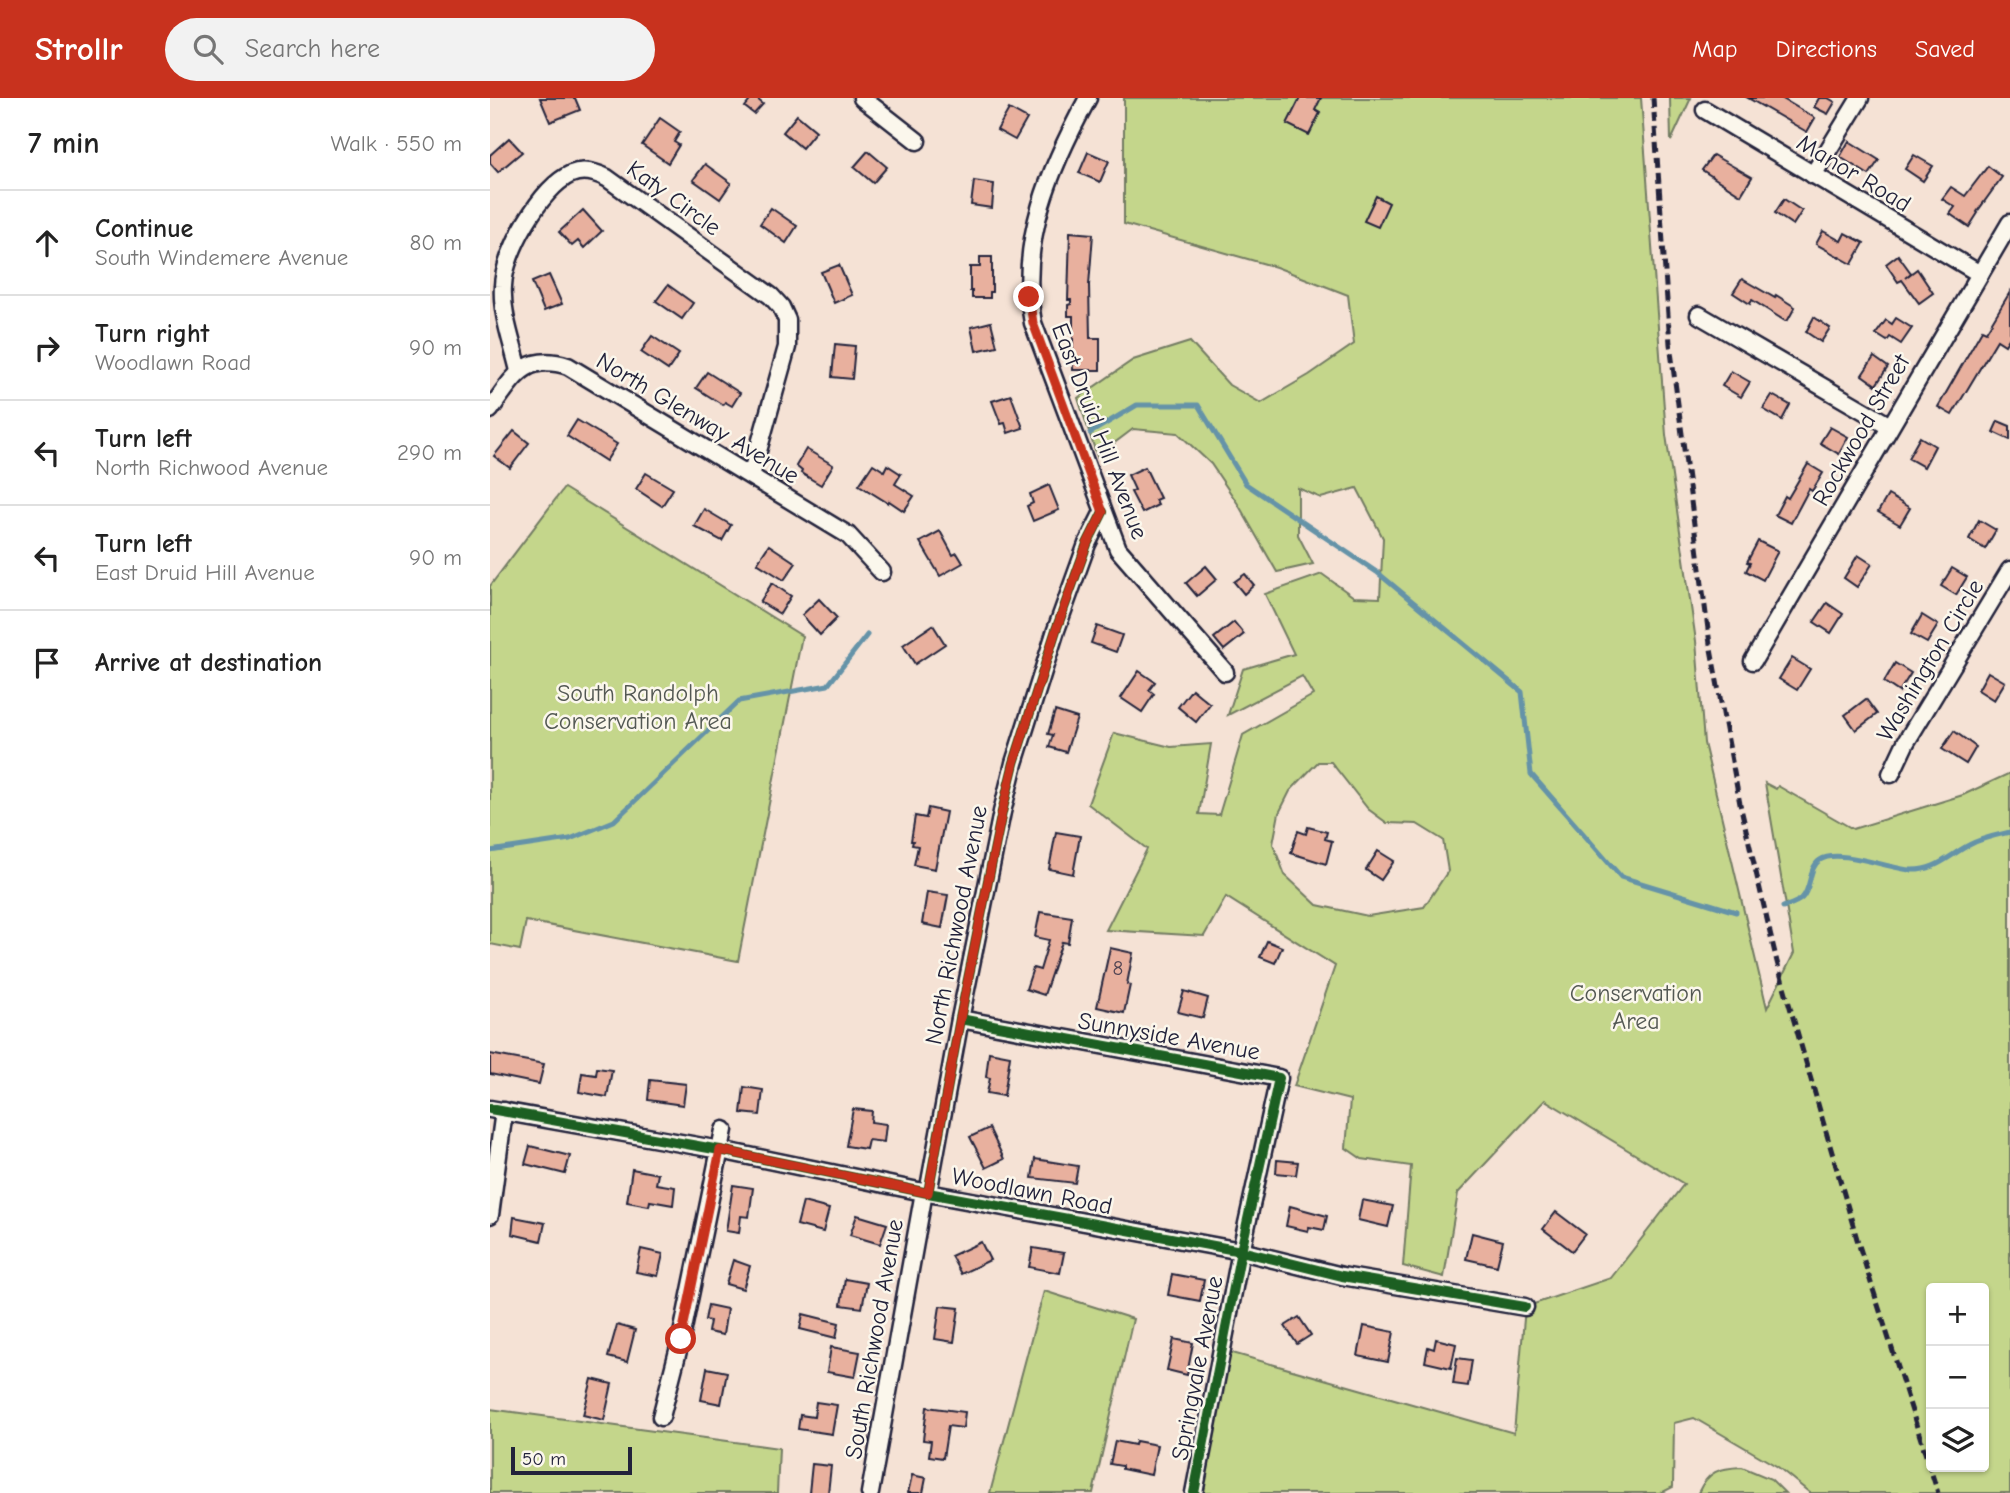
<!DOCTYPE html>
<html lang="en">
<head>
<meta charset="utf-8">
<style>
	:root { --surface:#fff; --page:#f2f2f2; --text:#222; --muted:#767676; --line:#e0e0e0; --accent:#c8321e }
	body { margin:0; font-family:"Comic Neue",sans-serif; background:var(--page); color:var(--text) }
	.controls { position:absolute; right:21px; bottom:21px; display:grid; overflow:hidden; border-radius:7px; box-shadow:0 2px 5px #0004 }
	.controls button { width:63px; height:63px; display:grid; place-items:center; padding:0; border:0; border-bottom:2px solid var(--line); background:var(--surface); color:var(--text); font:35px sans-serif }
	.scale { position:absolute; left:21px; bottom:18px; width:121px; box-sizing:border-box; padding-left:7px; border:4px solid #22223b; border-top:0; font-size:19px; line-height:24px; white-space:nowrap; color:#22223b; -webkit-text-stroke:5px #fbf7ec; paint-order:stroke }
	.stop { position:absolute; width:21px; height:21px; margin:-16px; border:5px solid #c8321e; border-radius:50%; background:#fff }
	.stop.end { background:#c8321e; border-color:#fff; box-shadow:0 2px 7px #0008 }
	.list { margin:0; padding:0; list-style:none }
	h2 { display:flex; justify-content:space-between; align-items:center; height:91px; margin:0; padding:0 28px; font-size:30px }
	h2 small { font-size:23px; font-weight:400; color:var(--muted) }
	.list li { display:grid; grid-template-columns:46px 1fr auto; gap:21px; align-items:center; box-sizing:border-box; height:105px; padding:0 28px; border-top:2px solid var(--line) }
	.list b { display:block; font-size:26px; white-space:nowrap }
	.list p { margin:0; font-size:23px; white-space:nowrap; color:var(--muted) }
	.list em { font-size:23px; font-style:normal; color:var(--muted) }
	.icon { flex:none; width:38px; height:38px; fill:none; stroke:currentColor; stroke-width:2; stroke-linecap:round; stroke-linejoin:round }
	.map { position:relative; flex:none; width:1520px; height:1395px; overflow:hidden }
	header { display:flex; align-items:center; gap:42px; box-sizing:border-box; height:98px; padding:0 35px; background:var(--accent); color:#fff }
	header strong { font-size:33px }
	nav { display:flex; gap:38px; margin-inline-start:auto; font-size:24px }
	.search { width:490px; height:63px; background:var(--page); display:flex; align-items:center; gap:18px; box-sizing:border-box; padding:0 24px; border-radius:38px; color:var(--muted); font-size:26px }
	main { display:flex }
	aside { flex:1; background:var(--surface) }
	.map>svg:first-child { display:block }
	.green { fill:#c4d68b; stroke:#737c63; stroke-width:2; fill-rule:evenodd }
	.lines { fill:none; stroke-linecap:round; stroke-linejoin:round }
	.stream { stroke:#6593a8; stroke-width:5 }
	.building { fill:#e8b09e; stroke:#22223b; stroke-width:2 }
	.minor-casing { stroke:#22223b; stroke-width:21 }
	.minor { stroke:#fbf7ec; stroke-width:16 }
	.rail { stroke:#22223b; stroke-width:5; stroke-dasharray:10 5; stroke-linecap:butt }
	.cycleway-casing { stroke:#fbf7ec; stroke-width:15 }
	.cycleway { stroke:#1b5e20; stroke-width:10 }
	.route { stroke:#c8321e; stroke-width:9 }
	.labels { text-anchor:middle; stroke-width:5; stroke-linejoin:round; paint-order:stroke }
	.number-label { font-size:21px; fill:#544654 }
	.street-label { font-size:24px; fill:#22223b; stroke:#fbf7ec }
	.park-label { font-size:24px; fill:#535853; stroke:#fbf7ec }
</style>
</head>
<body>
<header>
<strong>Strollr</strong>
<div class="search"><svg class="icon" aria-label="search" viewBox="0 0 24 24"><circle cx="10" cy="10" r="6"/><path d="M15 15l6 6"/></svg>Search here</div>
<nav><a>Map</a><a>Directions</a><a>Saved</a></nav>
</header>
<main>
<aside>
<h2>7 min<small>Walk · 550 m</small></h2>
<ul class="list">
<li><svg class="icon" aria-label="ahead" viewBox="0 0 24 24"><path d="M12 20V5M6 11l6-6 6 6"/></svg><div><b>Continue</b><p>South Windemere Avenue</p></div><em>80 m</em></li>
<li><svg class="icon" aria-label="right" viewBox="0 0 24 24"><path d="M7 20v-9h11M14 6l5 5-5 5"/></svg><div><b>Turn right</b><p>Woodlawn Road</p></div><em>90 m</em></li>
<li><svg class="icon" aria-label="left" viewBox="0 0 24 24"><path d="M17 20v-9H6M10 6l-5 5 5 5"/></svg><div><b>Turn left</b><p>North Richwood Avenue</p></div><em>290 m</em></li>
<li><svg class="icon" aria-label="left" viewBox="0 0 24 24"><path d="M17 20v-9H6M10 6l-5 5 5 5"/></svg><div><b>Turn left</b><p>East Druid Hill Avenue</p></div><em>90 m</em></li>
<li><svg class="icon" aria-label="arrive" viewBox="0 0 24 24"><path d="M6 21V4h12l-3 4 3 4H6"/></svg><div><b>Arrive at destination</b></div></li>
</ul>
</aside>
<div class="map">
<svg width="1520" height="1395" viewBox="0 0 1520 1395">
	<rect width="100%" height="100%" fill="#f5e2d5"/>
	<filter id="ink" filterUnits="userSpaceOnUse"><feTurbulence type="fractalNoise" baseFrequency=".0143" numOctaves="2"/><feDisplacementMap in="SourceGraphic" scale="14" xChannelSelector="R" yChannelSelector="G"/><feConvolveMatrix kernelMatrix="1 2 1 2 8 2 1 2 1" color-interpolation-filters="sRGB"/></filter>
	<g filter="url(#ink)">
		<!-- green -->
		<g class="green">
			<path d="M634 0H1151L1176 337 1206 543 1214 645 1277 910 1304 855 1275 685 1286 691 1288 688 1363 731 1473 697 1520 675V1395H1320L1288 1369 1204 1320 1184 1325 1183 1389 1171 1395H704L732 1252 1024 1335 1035 1209 1121 1180 1194 1086 1055 1002 968 1095 954 1179 913 1168 921 1068 872 1061 856 1050 860 1002 804 988 845 868 736 799 714 838 616 832 657 751 598 706 624 635 681 649 721 646 709 716 729 717 753 637 823 597 812 578 738 617 753 571 804 556 775 496 832 476 864 499 890 500 893 440 867 390 831 400 808 390V437L823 466 787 474 748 406 721 366 688 335 643 331 607 358 588 300 643 262 700 244 739 287 771 305 819 277 864 246 858 197 786 169 634 126ZM828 664H841L878 711 897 725 927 726 953 742 958 773 934 809 878 818 827 807 795 777 783 746 789 715 800 693ZM1441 1190H1494V1369H1441Z"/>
			<path d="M1180 0H1201L1181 43Z"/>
			<path d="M74 390 312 538 248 863 36 823 30 852 0 846V488Z"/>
			<path d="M554 1193 643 1221 603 1395H500Z"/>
			<path d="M0 1311 289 1350 287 1395H0Z"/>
			<path d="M1252 1369 1281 1381 1295 1395H1208C1218 1373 1229 1370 1252 1369Z"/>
		</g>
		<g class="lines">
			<!-- stream -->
			<g class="stream">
				<path d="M600 335 647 307H708L756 386 888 475 1032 594 1041 676 1131 779 1246 814"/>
				<path d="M0 753 80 741 124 723 249 603 338 587 377 537"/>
				<path d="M1293 809C1299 807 1307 805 1312 800 1322 790 1318 770 1330 762 1348 750 1397 770 1420 772 1446 773 1458 758 1479 747 1491 740 1507 737 1520 734"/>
			</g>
		</g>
		<!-- building -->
		<g class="building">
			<path d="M50 0H85L90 12 60 24Z"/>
			<path d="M262 0H266L273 6 264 16 255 9Z"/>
			<path d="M810 0H831L825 12 830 15 819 37 797 26Z"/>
			<path d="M1258 0H1291L1325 20 1317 34Z"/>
			<path d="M1329 0H1338L1345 4 1338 16 1324 9Z"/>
			<path d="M519 11 537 21 525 42 507 32Z"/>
			<path d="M307 17 326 33 312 50 293 34Z"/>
			<path d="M170 20 190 34 184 44 189 47 178 65 152 47Z"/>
			<path d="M19 40 32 54 8 74 0 65V57Z"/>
			<path d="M1359 43 1389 62 1379 77 1350 59Z"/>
			<path d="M378 53 397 69 383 85 364 69Z"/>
			<path d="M598 54 619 63 610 84 589 75Z"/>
			<path d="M1223 57 1262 79 1251 97 1212 72Z"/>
			<path d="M1424 57 1443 68 1433 83 1415 71Z"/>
			<path d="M215 66 241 85 230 101 203 82Z"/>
			<path d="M1498 68 1512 79 1487 114 1488 115 1479 129 1460 116 1465 109 1452 101 1461 89 1475 98Z"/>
			<path d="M484 83 504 86 502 110 481 107Z"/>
			<path d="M886 98 899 105 888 129 874 123Z"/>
			<path d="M1294 101 1312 113 1303 127 1285 115Z"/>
			<path d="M281 110 307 128 296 145 270 126Z"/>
			<path d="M93 112 112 133 94 150 88 143 82 148 69 134Z"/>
			<path d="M1333 133 1351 143 1355 135 1374 145 1362 166 1326 146Z"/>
			<path d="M580 134 603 136 599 187 600 240H610V272H583V218H578V207L581 206V202H578Z"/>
			<path d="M1408 157 1421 175 1415 180 1427 171 1443 195 1429 205 1412 182 1408 184 1396 166Z"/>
			<path d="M490 159H502V194H500V200H482V193H480V169H490Z"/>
			<path d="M349 167 362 197 344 205 331 174Z"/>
			<path d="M59 177 72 206 54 213 42 184Z"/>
			<path d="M1252 181 1285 200 1286 197 1305 209 1298 222 1295 223 1262 202 1260 206 1243 195Z"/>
			<path d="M178 187 203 205 192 221 166 203Z"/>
			<path d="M1520 194V239L1515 247 1507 242 1462 317 1448 309 1492 232 1496 234Z"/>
			<path d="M1324 219 1340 230 1331 244 1316 234Z"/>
			<path d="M1406 220 1422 230 1411 246 1400 239 1397 243 1386 236 1396 222 1402 226Z"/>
			<path d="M501 224 507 248 486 253 481 229Z"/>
			<path d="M162 238 189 256 178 272 151 254Z"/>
			<path d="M345 246 365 248 362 281 342 279Z"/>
			<path d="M1384 259 1398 269 1386 287 1372 277Z"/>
			<path d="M1241 273 1260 284 1251 299 1232 288Z"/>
			<path d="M217 274 250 295 242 308 235 304 233 307 206 290Z"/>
			<path d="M521 297 533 330 518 335 515 325 511 326 502 303Z"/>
			<path d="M1282 297 1300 307 1292 322 1273 311Z"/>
			<path d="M87 322 127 346 116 363 77 338Z"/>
			<path d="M1508 323 1520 328V342L1503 334Z"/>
			<path d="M1340 329 1358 339 1349 356 1330 345Z"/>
			<path d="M24 333 39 345 20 370 4 358Z"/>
			<path d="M1430 339 1445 348 1434 369 1418 360Z"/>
			<path d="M316 351 343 367 331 387 311 375 312 373 306 368Z"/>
			<path d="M383 366 394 373 397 367 411 376 405 386 424 398 414 413 399 403 398 405 369 387Z"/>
			<path d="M1318 366 1333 375 1322 393 1319 391 1301 425 1285 417 1295 398 1298 400Z"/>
			<path d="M655 369 670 400 665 402 668 407 652 415 641 394 645 392 638 377Z"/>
			<path d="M156 375 183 391 172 408 146 391Z"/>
			<path d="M559 387 569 412 543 423 537 408 543 405 540 396Z"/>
			<path d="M1398 397 1420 410 1410 427 1388 414Z"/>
			<path d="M214 411 241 427 232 443 204 428Z"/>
			<path d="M1489 422 1506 432 1495 451 1479 441Z"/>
			<path d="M450 433 463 457 467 455 473 465 450 478 430 444Z"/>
			<path d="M1268 443 1288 453 1273 482 1256 473 1260 465 1257 464Z"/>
			<path d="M279 447 306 465 294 482 267 465Z"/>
			<path d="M1368 457 1382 466 1367 489 1354 480Z"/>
			<path d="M716 468 727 481 707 498 696 485Z"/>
			<path d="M1462 470 1477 479 1466 497 1451 488Z"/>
			<path d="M755 476 764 487 754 496 744 484Z"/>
			<path d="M282 485 301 498 290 516 270 504Z"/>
			<path d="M329 501 347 520 330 537 312 517Z"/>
			<path d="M1337 505 1353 516 1341 535 1324 524Z"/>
			<path d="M1432 517 1448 527 1437 545 1421 536Z"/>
			<path d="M744 524 754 536 734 552 724 540Z"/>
			<path d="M443 527 455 546 425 566 413 547Z"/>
			<path d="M607 528 632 537 626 554 601 545Z"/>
			<path d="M1302 560 1320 571 1307 592 1289 581Z"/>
			<path d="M1405 565 1421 575 1409 594 1394 584Z"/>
			<path d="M649 573 665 584 659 592 664 596 652 614 631 600Z"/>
			<path d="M1498 574 1515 584 1504 602 1488 592Z"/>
			<path d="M702 591 720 606 706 624 688 609Z"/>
			<path d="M1376 601 1387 616 1366 632 1355 617Z"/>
			<path d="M565 613 587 620 576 654 559 649 563 637 558 636Z"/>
			<path d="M1464 633 1486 649 1476 666 1452 651Z"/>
			<path d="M438 710 456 714 445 771 424 767 428 748 422 747 423 743H421L425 718 436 720Z"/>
			<path d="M818 729 837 734 835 741 842 743 836 766 801 755 808 733 816 736Z"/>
			<path d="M566 734 590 738 583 776 559 771Z"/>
			<path d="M888 753 904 763 891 782 876 772Z"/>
			<path d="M437 794 458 797 452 830 432 826Z"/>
			<path d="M550 814 582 819 578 845 572 844 554 897 536 891 543 870 550 872 559 842 545 839Z"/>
			<path d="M777 843 792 849 785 865 770 859Z"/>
			<path d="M620 850 643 855 637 886 640 887 634 915 607 909Z"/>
			<path d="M694 893 718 900 713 920 688 914Z"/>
			<path d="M499 954 520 958 514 998 497 995 500 980 496 979Z"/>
			<path d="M0 956 54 966 49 986 0 976Z"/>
			<path d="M107 970 122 972 117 999 89 994 92 975 106 977Z"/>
			<path d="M160 982 196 986 193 1007 158 1002Z"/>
			<path d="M254 989 273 992 270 1017 251 1015Z"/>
			<path d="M363 1011 382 1013 381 1024 396 1026 394 1044 378 1042 376 1051 356 1048Z"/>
			<path d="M499 1030 514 1061 496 1070 480 1039Z"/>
			<path d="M40 1048 80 1058 75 1076 35 1066Z"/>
			<path d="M545 1061 588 1068 585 1085 542 1080Z"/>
			<path d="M787 1062 808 1064 806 1077 786 1075Z"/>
			<path d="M142 1071 168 1076 166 1086 185 1089 183 1107 160 1103 159 1108 137 1104Z"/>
			<path d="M243 1087 263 1090 259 1119 251 1118 249 1135 236 1133Z"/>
			<path d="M872 1102 903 1108 898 1129 868 1122Z"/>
			<path d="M313 1104 339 1111 333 1134 307 1127Z"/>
			<path d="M800 1108 837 1118 834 1132 819 1129 818 1133 796 1128Z"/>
			<path d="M1066 1114 1095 1136 1082 1153 1053 1131Z"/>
			<path d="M367 1117 397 1126 390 1146 360 1137Z"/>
			<path d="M24 1119 55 1125 51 1143 22 1136Z"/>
			<path d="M982 1135 1013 1143 1007 1168 976 1161Z"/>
			<path d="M491 1144 500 1162 471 1176 461 1158Z"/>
			<path d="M543 1150 574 1155 570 1175 539 1169Z"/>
			<path d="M151 1151 173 1156 168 1178 146 1174Z"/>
			<path d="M243 1162 260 1168 253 1191 236 1186Z"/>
			<path d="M682 1176 714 1182 710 1203 678 1197Z"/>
			<path d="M355 1181 377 1185 372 1210 351 1207Z"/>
			<path d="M218 1207 237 1211 233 1237 218 1234 220 1223 215 1222Z"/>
			<path d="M450 1208 469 1210 464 1244 445 1241Z"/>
			<path d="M313 1216 349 1225 346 1240 310 1231Z"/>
			<path d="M809 1219 821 1237 807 1246 795 1228Z"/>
			<path d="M127 1227 145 1232 137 1264 118 1259Z"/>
			<path d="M874 1228 904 1234 898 1264 868 1258Z"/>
			<path d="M684 1241 703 1245 697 1277 677 1272Z"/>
			<path d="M946 1241 966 1246 961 1270 935 1264 938 1249 944 1251Z"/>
			<path d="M341 1249 370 1254 365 1279 337 1274Z"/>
			<path d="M967 1260 982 1262 978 1288 963 1286Z"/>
			<path d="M217 1270 237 1274 231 1306 211 1302Z"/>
			<path d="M102 1281 122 1286 114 1322 93 1317Z"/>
			<path d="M326 1304 347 1307 342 1336 308 1331 310 1317 324 1319Z"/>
			<path d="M437 1309 475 1314 473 1330 458 1328 453 1360 439 1358 441 1343 433 1342Z"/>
			<path d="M625 1343 645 1347 646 1343 667 1347 661 1377 632 1371V1368L620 1366Z"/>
			<path d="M322 1366 341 1368 338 1395H319Z"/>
			<path d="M422 1377 436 1380 433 1395H418Z"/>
		</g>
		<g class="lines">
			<!-- minor casing -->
			<g class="minor-casing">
				<g id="minor">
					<path d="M372 0 427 43"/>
					<path d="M598 0C560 70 528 143 543 225L628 451 735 574"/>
					<path d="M1215 12 1490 176"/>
					<path d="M1323 77 1370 0"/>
					<path d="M1209 217 1400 328"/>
					<path d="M29 273C23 246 11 216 13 188 14 155 50 90 81 76 93 71 105 74 117 80L281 198 291 209 297 222V249L261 378"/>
					<path d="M0 312C23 281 34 254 78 268L358 437 392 474"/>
					<path d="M1263 563 1520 125"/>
					<path d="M1401 676 1416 644 1520 472"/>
					<path d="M470 921 789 980 751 1153 704 1395"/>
					<path d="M0 1011 230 1052 438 1095 751 1153 852 1178 1035 1209"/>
					<path d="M438 1095 470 921 512 714 524 665 566 532 597 446 613 414"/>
					<path d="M0 1117 14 1013"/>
					<path d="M171 1319 191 1241 234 1032"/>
					<path d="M380 1395 434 1094"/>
				</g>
			</g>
			<!-- minor -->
			<use href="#minor" class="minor"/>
			<!-- rail -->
			<path class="rail" d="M1163 0 1180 246 1220 546 1250 706 1287 864 1367 1141 1448 1395"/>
			<!-- cycleway casing -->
			<g class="cycleway-casing">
				<g id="cycleway">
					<path d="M470 921 789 980 751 1153 704 1395"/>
					<path d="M0 1011 230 1052 438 1095 751 1153 852 1178 1035 1209"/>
					<path d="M438 1095 470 921 512 714 524 665 566 532 597 446 613 414"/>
				</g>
			</g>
			<!-- cycleway -->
			<use href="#cycleway" class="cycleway"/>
		</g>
	</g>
	<g class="lines" filter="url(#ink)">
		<!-- route -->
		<path class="route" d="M191 1241 230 1052 438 1095 470 921 512 714 524 665 566 532 597 446 613 414 543 225 539 199"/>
	</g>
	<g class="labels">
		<!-- number labels -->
		<g class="number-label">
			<text x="628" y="877">8</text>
		</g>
		<!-- street labels -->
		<g class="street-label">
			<text transform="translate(1364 75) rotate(31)" y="8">Manor Road</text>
			<text transform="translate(184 100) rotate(36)" y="8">Katy Circle</text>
			<text transform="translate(208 320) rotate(31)" y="8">North Glenway Avenue</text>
			<text transform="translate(1371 332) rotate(-60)" y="8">Rockwood Street</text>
			<text transform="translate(610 333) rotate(69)" y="8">East Druid Hill Avenue</text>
			<text transform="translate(1440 562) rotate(-59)" y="8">Washington Circle</text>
			<text transform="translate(466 827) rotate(-79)" y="8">North Richwood Avenue</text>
			<text transform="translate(679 938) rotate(10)" y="8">Sunnyside Avenue</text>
			<text transform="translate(542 1093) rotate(11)" y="8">Woodlawn Road</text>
			<text transform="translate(384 1241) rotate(-80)" y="8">South Richwood Avenue</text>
			<text transform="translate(707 1270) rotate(-79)" y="8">Springvale Avenue</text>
		</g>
		<!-- park labels -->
		<g class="park-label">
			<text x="148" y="603">South Randolph<tspan x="148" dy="28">Conservation Area</tspan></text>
			<text x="1146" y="903">Conservation<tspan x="1146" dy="28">Area</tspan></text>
		</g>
	</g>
</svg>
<div class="controls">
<button>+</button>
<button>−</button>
<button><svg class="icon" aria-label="layers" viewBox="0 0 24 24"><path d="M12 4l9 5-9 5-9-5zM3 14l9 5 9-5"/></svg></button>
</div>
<div class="scale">50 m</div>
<div class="stop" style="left:191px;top:1241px"></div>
<div class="stop end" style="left:539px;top:199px"></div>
</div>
</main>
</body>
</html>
